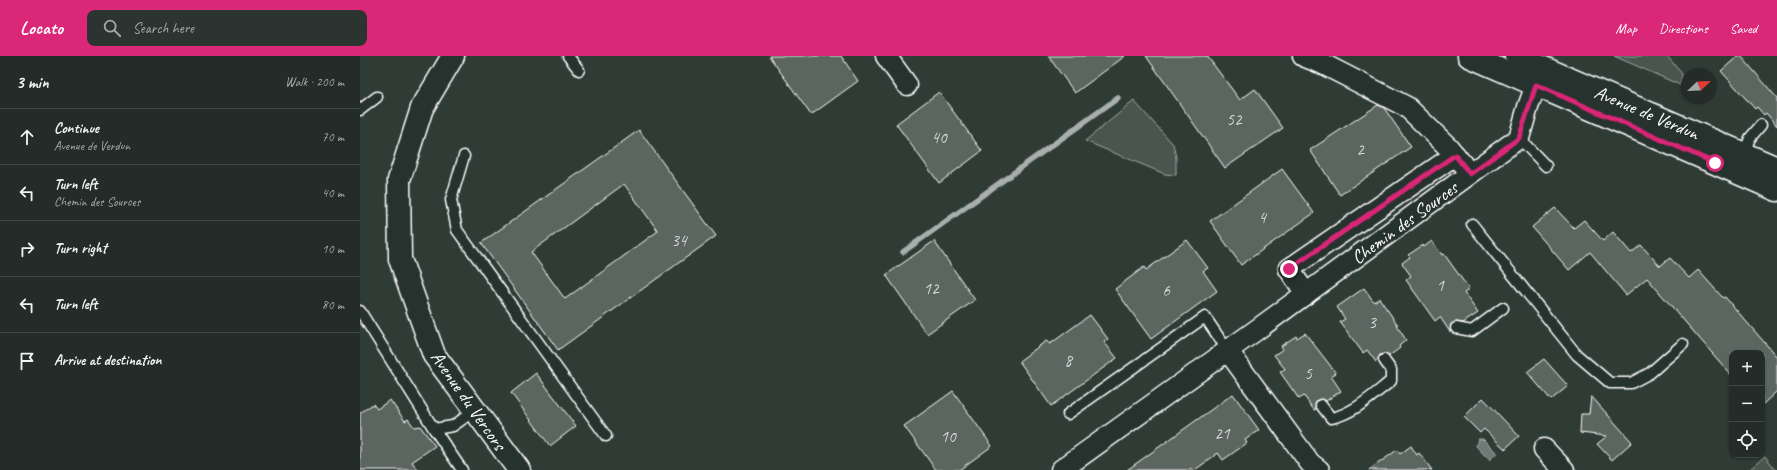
<!DOCTYPE html>
<html lang="en">
<head>
<meta charset="utf-8">
<style>
	:root { --surface:#232c28; --page:#2b3430; --text:#f1f3f6; --muted:#a3a7a8; --line:#404845; --accent:#db2777 }
	body { margin:0; font-family:Caveat,sans-serif; background:var(--page); color:var(--text) }
	.controls { position:absolute; right:12px; bottom:12px; display:grid; overflow:hidden; border-radius:8px; box-shadow:0 1px 3px #0004 }
	.controls button { width:36px; height:36px; display:grid; place-items:center; padding:0; border:0; border-bottom:1px solid var(--line); background:var(--surface); color:var(--text); font:20px sans-serif }
	.compass { position:absolute; left:1321px; top:12px; width:36px; height:36px; border-radius:50%; background:var(--surface); box-shadow:0 1px 3px #0004; rotate:67deg }
	.stop { position:absolute; width:12px; height:12px; margin:-9px; border:3px solid #db2777; border-radius:50%; background:#fff }
	.stop.end { background:#db2777; border-color:#fff; box-shadow:0 1px 4px #0008 }
	.list { margin:0; padding:0; list-style:none }
	h2 { display:flex; justify-content:space-between; align-items:center; height:52px; margin:0; padding:0 16px; font-size:17px }
	h2 small { font-size:13px; font-weight:400; color:var(--muted) }
	.list li { display:grid; grid-template-columns:26px 1fr auto; gap:12px; align-items:center; box-sizing:border-box; height:56px; padding:0 16px; border-top:1px solid var(--line) }
	.list b { display:block; font-size:15px; white-space:nowrap }
	.list p { margin:0; font-size:13px; white-space:nowrap; color:var(--muted) }
	.list em { font-size:13px; font-style:normal; color:var(--muted) }
	.icon { flex:none; width:22px; height:22px; fill:none; stroke:currentColor; stroke-width:2; stroke-linecap:round; stroke-linejoin:round }
	.map { position:relative; flex:none; width:1417px; height:414px; overflow:hidden }
	header { display:flex; align-items:center; gap:24px; box-sizing:border-box; height:56px; padding:0 20px; background:var(--accent); color:#fff }
	header strong { font-size:19px }
	nav { display:flex; gap:22px; margin-inline-start:auto; font-size:14px }
	.search { width:280px; height:36px; background:var(--page); display:flex; align-items:center; gap:10px; box-sizing:border-box; padding:0 14px; border-radius:8px; color:var(--muted); font-size:15px }
	main { display:flex }
	aside { flex:1; background:var(--surface) }
	.map>svg:first-child { display:block }
	.green { fill:#4a544f; stroke:#a4aaa7 }
	.water { fill:#707975; stroke:#a9afac }
	.lines { fill:none; stroke-linecap:round; stroke-linejoin:round }
	.stream { stroke:#a9afac; stroke-width:5.5 }
	.building { fill:#5b6661; stroke:#fff; fill-rule:evenodd }
	.lane-casing { stroke:#fff; stroke-width:13 }
	.street-casing { stroke:#fff; stroke-width:23 }
	.secondary-casing { stroke:#fff; stroke-width:25 }
	.primary-casing { stroke:#fff; stroke-width:25 }
	.lane { stroke:#26332d; stroke-width:10 }
	.street { stroke:#26332d; stroke-width:20 }
	.secondary { stroke:#26332d; stroke-width:22 }
	.primary { stroke:#26332d; stroke-width:22 }
	.route { stroke:#db2777; stroke-width:5 }
	.labels { text-anchor:middle; stroke-width:3; stroke-linejoin:round; paint-order:stroke }
	.number-label { font-size:17px; fill:#d6d9d8 }
	.street-label { font-size:19px; fill:#fff; stroke:#26332d }
</style>
</head>
<body>
<header>
<strong>Locato</strong>
<div class="search"><svg class="icon" aria-label="search" viewBox="0 0 24 24"><circle cx="10" cy="10" r="6"/><path d="M15 15l6 6"/></svg>Search here</div>
<nav><a>Map</a><a>Directions</a><a>Saved</a></nav>
</header>
<main>
<aside>
<h2>3 min<small>Walk · 200 m</small></h2>
<ul class="list">
<li><svg class="icon" aria-label="ahead" viewBox="0 0 24 24"><path d="M12 20V5M6 11l6-6 6 6"/></svg><div><b>Continue</b><p>Avenue de Verdun</p></div><em>70 m</em></li>
<li><svg class="icon" aria-label="left" viewBox="0 0 24 24"><path d="M17 20v-9H6M10 6l-5 5 5 5"/></svg><div><b>Turn left</b><p>Chemin des Sources</p></div><em>40 m</em></li>
<li><svg class="icon" aria-label="right" viewBox="0 0 24 24"><path d="M7 20v-9h11M14 6l5 5-5 5"/></svg><div><b>Turn right</b></div><em>10 m</em></li>
<li><svg class="icon" aria-label="left" viewBox="0 0 24 24"><path d="M17 20v-9H6M10 6l-5 5 5 5"/></svg><div><b>Turn left</b></div><em>80 m</em></li>
<li><svg class="icon" aria-label="arrive" viewBox="0 0 24 24"><path d="M6 21V4h12l-3 4 3 4H6"/></svg><div><b>Arrive at destination</b></div></li>
</ul>
</aside>
<div class="map">
<svg width="1417" height="414" viewBox="0 0 1417 414">
	<rect width="100%" height="100%" fill="#2f3b35"/>
	<filter id="ink" filterUnits="userSpaceOnUse"><feTurbulence type="fractalNoise" baseFrequency=".025" numOctaves="2"/><feDisplacementMap in="SourceGraphic" scale="8" xChannelSelector="R" yChannelSelector="G"/><feConvolveMatrix kernelMatrix="1 2 1 2 8 2 1 2 1" color-interpolation-filters="sRGB"/></filter>
	<g filter="url(#ink)">
		<!-- green -->
		<g class="green">
			<path d="M1254 0H1307L1322 18 1320 29Z"/>
			<path d="M774 45 813 88 816 101V119L805 118 725 85Z"/>
			<path d="M1405 400 1416 414H1389Z"/>
		</g>
		<!-- water -->
		<path class="water" d="M1118 383H1123L1137 397 1129 404 1116 390Z"/>
		<g class="lines">
			<!-- stream -->
			<path class="stream" d="M543 196 758 42"/>
		</g>
		<!-- building -->
		<g class="building">
			<path d="M409 0H481L498 25 451 59Z"/>
			<path d="M688 0H765L715 37Z"/>
			<path d="M786 0H847L880 44 895 33 923 72 865 112Z"/>
			<path d="M1378 0H1381L1417 42V70L1406 57 1404 59 1397 51 1395 53 1361 15Z"/>
			<path d="M579 36 622 95 579 127 536 68Z"/>
			<path d="M1018 49 1024 52 1051 91 980 139 950 94Z"/>
			<path d="M279 74 356 180 198 294 121 187ZM264 128 298 175 205 243 171 196Z"/>
			<path d="M922 113 954 157 881 209 850 165Z"/>
			<path d="M1195 152 1214 172 1224 164 1243 185 1253 176 1271 197 1281 189 1300 210 1310 202 1329 222 1338 214 1363 242 1365 241 1417 301V335L1402 349V297H1372V320L1287 222 1266 239 1230 196 1209 214 1172 171Z"/>
			<path d="M827 184 848 212 843 215 857 235 791 283 755 233 784 211 786 214Z"/>
			<path d="M574 185 615 244 567 278 526 219Z"/>
			<path d="M1072 185 1082 199 1084 198 1109 233 1104 237 1118 257 1103 267 1097 266 1091 268 1090 276 1080 261 1075 265 1046 224 1051 220 1042 207 1050 201 1048 199 1063 189 1064 191Z"/>
			<path d="M1004 232 1014 246 1019 242 1038 269 1037 270 1046 284 1039 290 1040 292 1029 300 1024 298 1020 299 1016 306 1007 294 1003 297 980 266 985 263 977 251Z"/>
			<path d="M730 259 748 283 744 286 757 302 691 350 659 305 686 285 690 288Z"/>
			<path d="M945 277 976 317 971 320 981 335 966 345 963 343 957 344 955 347 956 353 954 354 944 340 939 343 920 316 925 313 914 299 923 293 921 290 936 280 937 282Z"/>
			<path d="M1184 303 1208 330 1191 344 1167 316Z"/>
			<path d="M176 317 216 370 190 390 151 337Z"/>
			<path d="M593 335 632 390 599 414H576L544 370Z"/>
			<path d="M873 338 899 374 885 384 887 387 880 392 863 404 858 397 835 414H767Z"/>
			<path d="M1231 340 1272 386 1252 404 1237 388 1247 380 1220 377 1221 358H1229Z"/>
			<path d="M1123 342 1159 380 1145 393 1124 373 1120 377 1104 361Z"/>
			<path d="M30 344 45 365 48 363 54 371 60 370 75 390 52 406 58 414H0V357L13 348 17 353Z"/>
			<path d="M1051 390 1057 399 1059 397 1072 414H1009L1037 394 1040 398Z"/>
		</g>
		<g class="lines">
			<!-- lane casing -->
			<g class="lane-casing">
				<g id="lane">
					<path d="M208 0 219 14"/>
					<path d="M0 54 17 41"/>
					<path d="M1159 82 1186 110"/>
					<path d="M104 100 91 144 97 174 246 380"/>
					<path d="M1383 100 1390 82 1401 69"/>
					<path d="M1112 168 1217 299 1250 327H1271L1290 317 1323 288"/>
					<path d="M0 255 74 373 93 370 114 355"/>
					<path d="M1096 272 1112 275 1143 252"/>
					<path d="M961 349 971 362C993 358 1013 339 1031 325V314L1024 304"/>
					<path d="M708 358 845 261 868 295"/>
					<path d="M74 373 102 414"/>
				</g>
			</g>
			<!-- street casing -->
			<g class="street-casing">
				<g id="street">
					<path d="M526 0 547 29"/>
					<path d="M943 0 963 8 1047 51 1089 92 1103 109"/>
					<path d="M946 238 929 213 1095 99"/>
					<path d="M868 295 950 407 959 414"/>
					<path d="M1184 393 1204 414"/>
					<path d="M701 414 895 275 1159 82 1168 51 1181 15"/>
				</g>
			</g>
			<!-- secondary casing -->
			<g class="secondary-casing">
				<path id="secondary" d="M93 0 62 52 39 124 40 203 74 299 159 414"/>
			</g>
			<!-- primary casing -->
			<g class="primary-casing">
				<g id="primary">
					<path d="M1109 0 1417 134"/>
					<path d="M1156 0 1417 112"/>
				</g>
			</g>
			<!-- lane -->
			<use href="#lane" class="lane"/>
			<!-- street -->
			<use href="#street" class="street"/>
			<!-- secondary -->
			<use href="#secondary" class="secondary"/>
			<!-- primary -->
			<use href="#primary" class="primary"/>
		</g>
	</g>
	<g class="lines" filter="url(#ink)">
		<!-- route -->
		<path class="route" d="M929 213 1095 99 1110 118 1159 82 1176 29 1355 107"/>
	</g>
	<g class="labels">
		<!-- number labels -->
		<g class="number-label">
			<text x="874" y="69">52</text>
			<text x="579" y="87">40</text>
			<text x="1000" y="99">2</text>
			<text x="902" y="167">4</text>
			<text x="319" y="190">34</text>
			<text x="1080" y="235">1</text>
			<text x="571" y="238">12</text>
			<text x="806" y="240">6</text>
			<text x="1012" y="272">3</text>
			<text x="708" y="310">8</text>
			<text x="948" y="323">5</text>
			<text x="862" y="383">21</text>
			<text x="588" y="386">10</text>
		</g>
		<!-- street labels -->
		<g class="street-label">
			<text transform="translate(1287 56) rotate(23)" y="7">Avenue de Verdun</text>
			<text transform="translate(1044 166) rotate(-36)" y="7">Chemin des Sources</text>
			<text transform="translate(109 344) rotate(55)" y="7">Avenue du Vercors</text>
		</g>
	</g>
</svg>
<div class="controls">
<button>+</button>
<button>−</button>
<button><svg class="icon" aria-label="locate" viewBox="0 0 24 24"><circle cx="12" cy="12" r="6"/><path d="M12 2v4M12 18v4M2 12h4M18 12h4"/></svg></button>
</div>
<svg class="compass" viewBox="-18 -18 36 36"><path d="M0-13l5 13h-10z" fill="#e53935"/><path d="M0 13l5-13h-10z" fill="#a3a7a8"/></svg>
<div class="stop" style="left:1355px;top:107px"></div>
<div class="stop end" style="left:929px;top:213px"></div>
</div>
</main>
</body>
</html>
